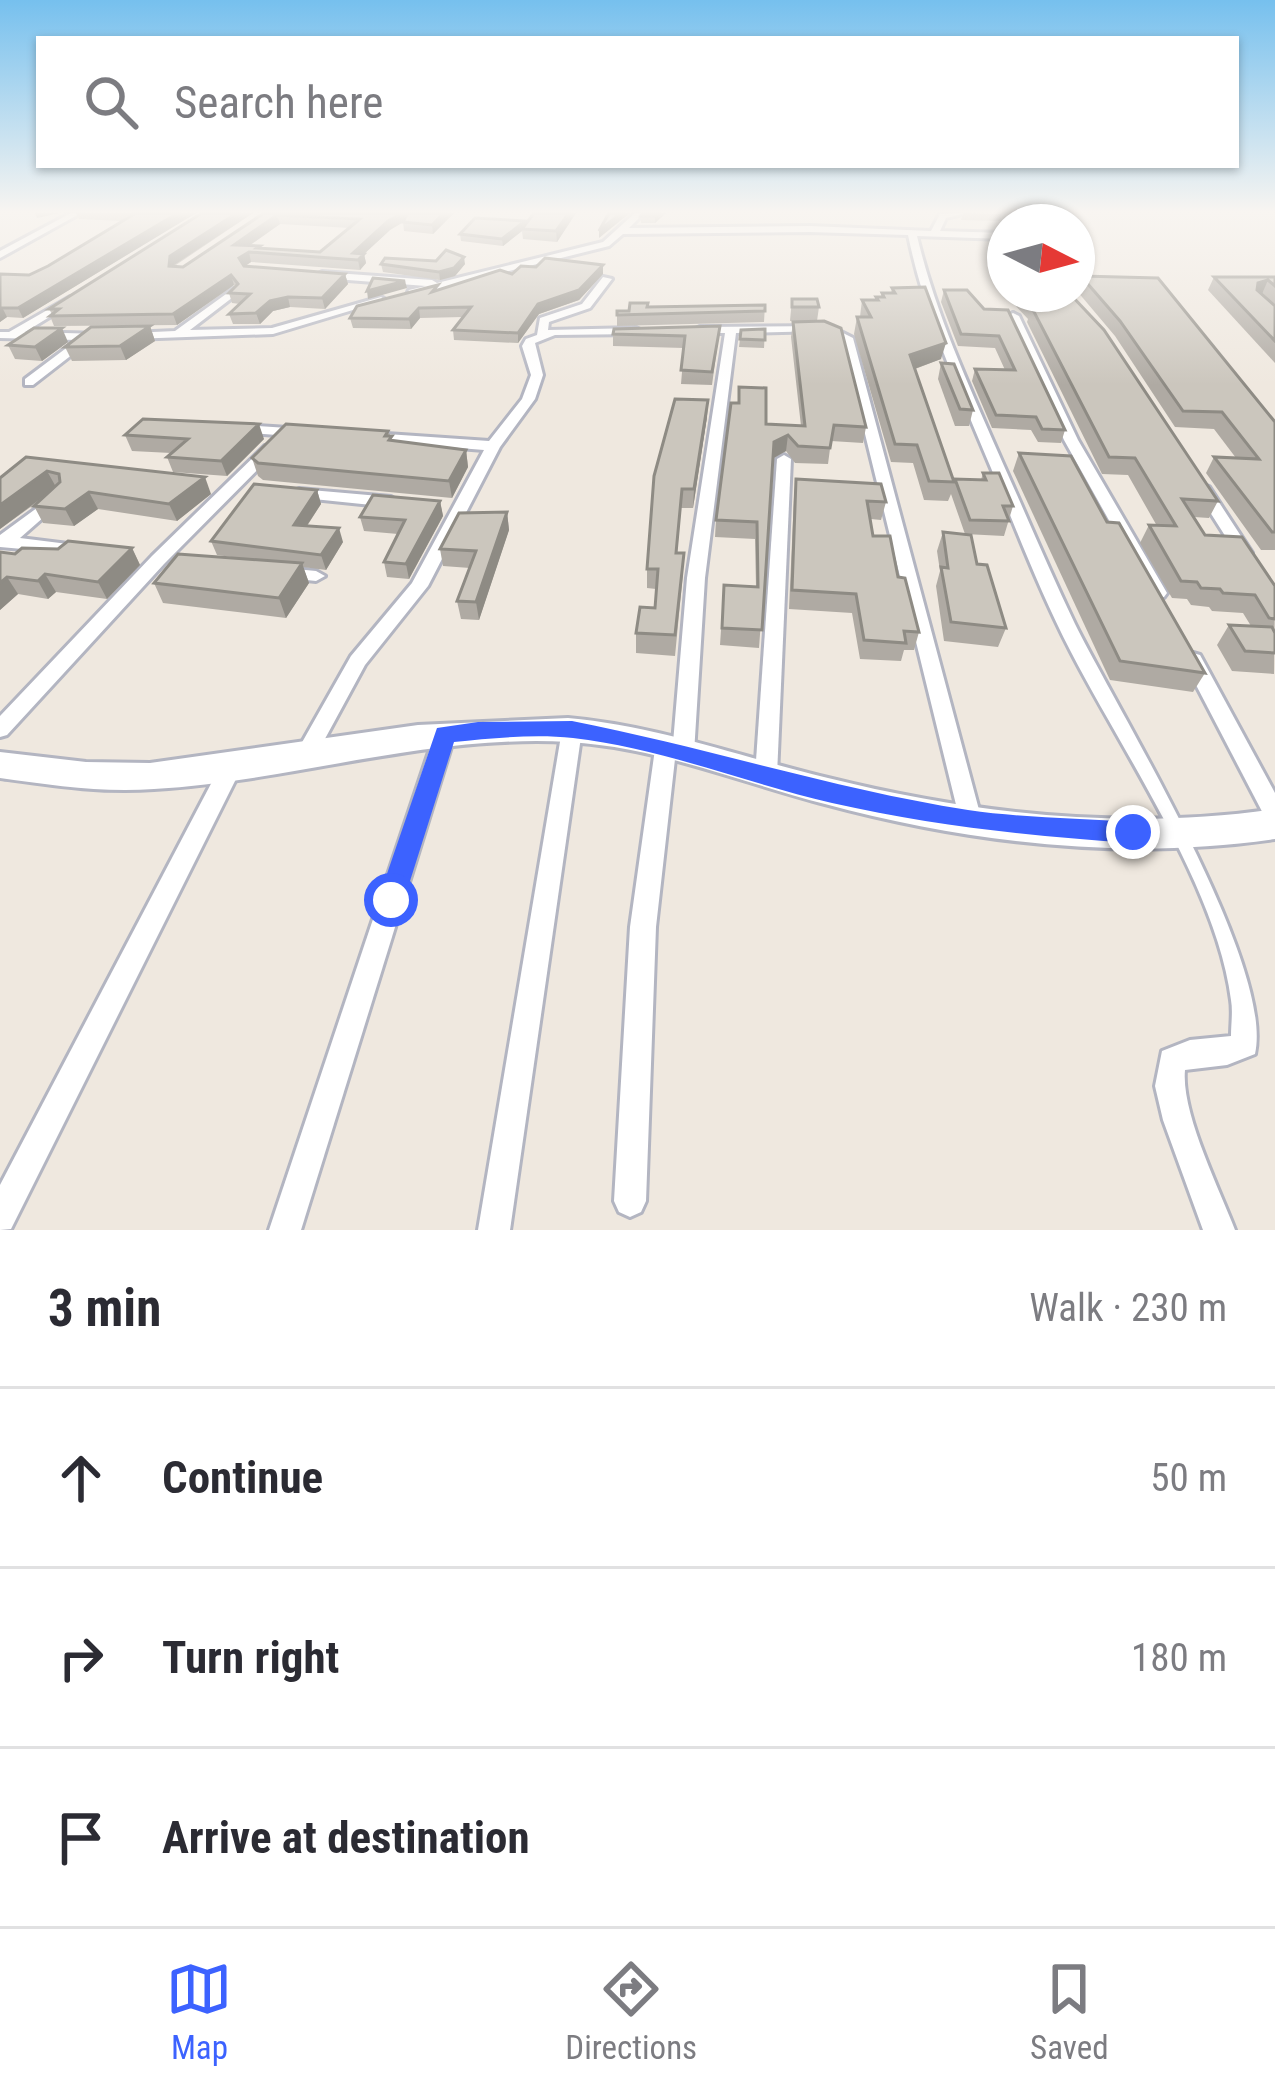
<!DOCTYPE html>
<html lang="en">
<head>
<meta charset="utf-8">
<style>
	:root { --surface:#fff; --page:#f2f2f3; --text:#2b2b33; --muted:#7c7c81; --line:#e1e1e2; --accent:#3c62ff }
	body { margin:0; font-family:"Roboto Condensed",sans-serif; background:var(--page); color:var(--text) }
	.compass { position:absolute; left:987px; top:204px; width:108px; height:108px; border-radius:50%; background:var(--surface); box-shadow:0 3px 9px #0004; rotate:96deg }
	.stop { position:absolute; width:36px; height:36px; margin:-27px; border:9px solid #3c62ff; border-radius:50%; background:#fff }
	.stop.end { background:#3c62ff; border-color:#fff; box-shadow:0 3px 12px #0008 }
	.list { margin:0; padding:0; list-style:none }
	h2 { display:flex; justify-content:space-between; align-items:center; height:156px; margin:0; padding:0 48px; font-size:51px }
	h2 small { font-size:39px; font-weight:400; color:var(--muted) }
	.list li { display:grid; grid-template-columns:78px 1fr auto; gap:36px; align-items:center; box-sizing:border-box; height:180px; padding:0 48px; border-top:3px solid var(--line) }
	.list b { display:block; font-size:45px; white-space:nowrap }
	.list em { font-size:39px; font-style:normal; color:var(--muted) }
	.icon { flex:none; width:66px; height:66px; fill:none; stroke:currentColor; stroke-width:2; stroke-linecap:round; stroke-linejoin:round }
	.map { position:relative; flex:none; width:1275px; height:1230px; overflow:hidden }
	.search { position:absolute; background:var(--surface); box-shadow:0 3px 9px #0004; left:36px; right:36px; top:36px; height:132px; display:flex; align-items:center; gap:30px; box-sizing:border-box; padding:0 42px; border-radius:0px; color:var(--muted); font-size:45px }
	.sheet { height:696px; background:var(--surface) }
	nav { display:flex; justify-content:space-around; align-items:center; box-sizing:border-box; height:168px; border-top:3px solid var(--line); background:var(--surface); font-size:33px; color:var(--muted) }
	nav a { display:grid; justify-items:center; gap:6px }
	nav .on { color:var(--accent) }
	.map>svg:first-child { display:block }
	.lines { fill:none; stroke-linecap:round; stroke-linejoin:round }
	.street-casing { stroke:#b3b5c1; stroke-width:6 }
	.secondary-casing { stroke:#b3b5c1; stroke-width:6 }
	.street { fill:#fff; fill-rule:evenodd }
	.secondary { fill:#fff; fill-rule:evenodd }
	.wall { fill:#afaaa3; fill-rule:evenodd }
	.shaded-wall { fill:#8e8b84 }
	.building { fill:#cbc6bd; stroke:#8e8b84; stroke-width:3; fill-rule:evenodd }
	.route { fill:#3c62ff }
</style>
</head>
<body>
<div class="map">
<svg width="1275" height="1230" viewBox="0 0 1275 1230">
	<rect width="100%" height="100%" fill="#efe8df"/>
	<g class="lines">
		<!-- street casing -->
		<g class="street-casing">
			<g id="street">
				<path d="M71 213H81L0 258V251Z"/>
				<path d="M635 213H644L629 228 810 226 931 231 940 214 966 213 946 218 940 231 1005 233V239L917 236C936 316 971 390 1004 466 1028 519 1050 572 1075 624 1118 711 1275 964 1255 1054L1227 1065 1185 1070C1181 1113 1219 1188 1235 1230H1203L1163 1120 1155 1086 1162 1051 1190 1040 1231 1036C1231 1024 1233 1011 1231 1000 1217 888 1123 753 1071 652 1040 592 1016 529 991 468 959 391 925 317 908 235L810 232 623 234 609 246 413 295 408 292 409 290 426 286 322 278 317 275 322 272 432 280 437 283 603 242Z"/>
				<path d="M1025 213H1033L1030 222H1022Z"/>
				<path d="M603 277 612 279 590 308 549 322 548 330 636 328 642 331 636 334 555 335 535 343 543 375 535 399 500 447 428 586 365 665 314 759 307 761 300 759 296 753 351 656 412 583 484 450 372 441 365 437 372 433 489 441 522 399 531 375 522 346 526 339 537 335 540 318 582 304Z"/>
				<path d="M233 289 237 290V294L190 330 272 328 381 297 386 300 273 334 131 339 125 336 131 333 175 331Z"/>
				<path d="M70 297 75 300 74 302 25 332 103 334 109 337 103 340H91L33 385H25V379L77 340 0 338V332H9Z"/>
				<path d="M1013 313 1019 316 1078 440 1167 593 1164 597H1152L1064 440 1007 316Z"/>
				<path d="M829 326 853 338 982 821 979 828 971 831 963 828 960 821 842 340 823 331 736 333 705 578 694 753 690 759 683 761 675 759 656 927 646 1201 641 1212 630 1217 619 1212 614 1201 630 927 655 749 659 743 666 741 673 743 687 578 725 333H700L694 330 700 327Z"/>
				<path d="M241 425 303 429 310 433 303 437 236 432 234 429Z"/>
				<path d="M270 445 277 449 275 452 164 564 7 735 0 737V716L152 556 265 446Z"/>
				<path d="M784 455 791 459 777 775 774 781 766 784 758 781 755 775 777 459Z"/>
				<path d="M1204 485 1209 487 1252 553 1250 557H1238L1236 553 1196 490Z"/>
				<path d="M299 489 391 497 399 502 391 507 294 497V491Z"/>
				<path d="M56 494 64 499 61 502 20 538 84 546 90 547 92 551 90 555 0 547V535Z"/>
				<path d="M285 568 316 571 325 576 316 581 279 577 276 573Z"/>
				<path d="M1193 653 1200 655 1275 793V823L1267 821 1183 660 1186 655Z"/>
				<path d="M572 722 579 724 582 730 510 1230H478L562 730 565 724Z"/>
				<path d="M445 726 452 728 455 734 301 1230H269L435 734 438 728Z"/>
				<path d="M232 756 240 759 243 765 11 1229 0 1230V1185L224 759Z"/>
			</g>
		</g>
		<!-- secondary casing -->
		<g class="secondary-casing">
			<path id="secondary" d="M568 718C658 726 741 757 828 778 973 814 1126 831 1275 809V839C1125 861 970 843 825 804 740 782 657 747 569 742 428 734 293 781 154 789 102 793 51 785 0 778V752L86 762 150 763 418 725Z"/>
		</g>
		<!-- street -->
		<use href="#street" class="street"/>
		<!-- secondary -->
		<use href="#secondary" class="secondary"/>
	</g>
	<!-- wall -->
	<g class="wall">
		<path d="M76 213H196L23 318 7 317 0 322V274L29 275 48 266 123 221 79 219Z"/>
		<path d="M202 213H253L173 267H183L264 213H454L433 234 404 231 403 222 390 230 364 254 366 263 360 270 251 262 245 266 345 274 348 284 325 309 290 307 273 311 260 324H233L229 314 240 304 232 303 229 293 236 287 234 285 177 325 54 326 50 316 52 314 49 309ZM280 224 350 228 320 252 261 249 260 246H249Z"/>
		<path d="M576 213 557 242 523 239 522 231 503 246 461 241 460 234 525 221V225Z"/>
		<path d="M666 213 655 223H641V216Z"/>
		<path d="M963 213 1002 214 1000 221 961 220Z"/>
		<path d="M381 264H465L455 276 440 280 383 272Z"/>
		<path d="M512 274H603L579 300 539 314 518 343 454 340 453 330 463 317 420 318 411 329 353 328 350 318 438 290Z"/>
		<path d="M1081 276 1275 422V550H1261L1206 473 1214 457 1236 458 1214 429 1175 427 1115 336 1077 291Z"/>
		<path d="M1214 277H1275V363L1208 290Z"/>
		<path d="M892 288 941 359 915 369 954 482 955 479 981 480 983 473 1013 506 1004 536 965 534 951 494 948 501 924 500 913 463 891 462 854 334 857 317H860L862 300H875L876 297H881L882 293H891Z"/>
		<path d="M944 290H967L1065 430 1061 443 1038 442 1031 430 992 428 972 381 975 369 1005 370 995 348 958 346 941 302Z"/>
		<path d="M1014 294H1070L1218 501 1209 518 1194 517 1205 535 1275 586 1274 674 1232 671 1217 645 1229 625 1251 626 1243 613 1212 611 1209 607 1191 605 1187 599 1172 598 1140 543 1149 525 1157 526 1128 475 1102 474 1027 322 1028 319 1012 302Z"/>
		<path d="M792 299 819 307 817 321H790Z"/>
		<path d="M765 305 764 322 617 326V311H629L647 307Z"/>
		<path d="M793 322 866 427 863 443 831 441 828 464 795 463 786 451 773 458 759 648 720 645 724 585 756 587 755 539 715 537 716 520 738 403 766 424 801 426 791 337Z"/>
		<path d="M150 326 155 341 126 360 72 361 65 347Z"/>
		<path d="M720 326 712 385 681 384 684 348 613 346V334Z"/>
		<path d="M765 329 764 348 739 347 741 330Z"/>
		<path d="M68 342 42 361 15 359 8 345Z"/>
		<path d="M941 363 973 410 969 426H955L938 379Z"/>
		<path d="M707 417 693 508H681L677 553 683 573 675 656 636 653V633L655 608 656 589 647 588V569Z"/>
		<path d="M388 431 393 441 466 450 468 467 452 498 263 480 258 476 252 458Z"/>
		<path d="M125 435 264 439 227 476 173 472 167 457 171 453 132 451Z"/>
		<path d="M1019 453 1107 522 1205 673 1193 692 1110 680 1013 471Z"/>
		<path d="M26 457 211 494 177 521 98 509 74 526 43 523 34 506 43 498 0 529V478Z"/>
		<path d="M796 479 886 502 881 520 871 519 873 536 898 577 919 632 914 650H904L901 661 860 659 852 613 789 609 794 497Z"/>
		<path d="M317 490 321 504 307 526 343 542 326 570 303 567 309 583 286 618 163 603 154 583 246 559 217 555 211 541Z"/>
		<path d="M440 501 443 516 409 579 387 577 384 562 398 534 364 531 360 517Z"/>
		<path d="M507 512 509 530 479 620 461 619 457 601 470 568 443 566 440 549Z"/>
		<path d="M943 532 977 564 1006 628 998 647 944 641 936 586 940 571 937 551Z"/>
		<path d="M132 548 140 565 107 599 56 592 48 599 18 594 0 610V552L15 554 58 549Z"/>
	</g>
	<!-- shaded-wall -->
	<g class="shaded-wall">
		<path d="M35 213H60L37 218Z"/>
		<path d="M178 213H196L23 318 18 308Z"/>
		<path d="M237 213H253L174 265 173 276 169 266 170 256Z"/>
		<path d="M404 213 405 221 390 230 364 254 366 263 360 270 358 260 353 253 388 221Z"/>
		<path d="M444 213H454L433 234 432 225Z"/>
		<path d="M569 213H576L557 242 556 231Z"/>
		<path d="M621 213H630L599 238V231Z"/>
		<path d="M658 213H666L655 223V216Z"/>
		<path d="M277 215 280 224 237 254 234 245Z"/>
		<path d="M525 221 526 229H522V231L503 246 502 239Z"/>
		<path d="M249 252 251 262 242 268 239 258Z"/>
		<path d="M464 257 465 264 455 276 440 280 439 272Z"/>
		<path d="M603 265V274L579 300 539 314 518 343V333L538 304Z"/>
		<path d="M345 274 348 284 325 309 322 298Z"/>
		<path d="M231 275 234 285 177 325 173 314Z"/>
		<path d="M1268 280 1262 294 1252 296 1258 283Z"/>
		<path d="M405 281 407 288 368 299 367 291Z"/>
		<path d="M288 297 290 307 273 311 260 324 256 313 270 301Z"/>
		<path d="M2 307 7 317 0 322V308Z"/>
		<path d="M419 308 420 318 411 329 409 319Z"/>
		<path d="M150 326 155 341 126 360 120 346Z"/>
		<path d="M62 328 68 342 42 361 35 347Z"/>
		<path d="M946 343 941 359 906 372 910 355Z"/>
		<path d="M708 400 707 417 693 508 694 489Z"/>
		<path d="M259 424 264 439 227 476 221 461Z"/>
		<path d="M788 435 786 451 772 459 774 442Z"/>
		<path d="M466 450 468 467 452 498 449 481Z"/>
		<path d="M47 471 56 487 0 529V505Z"/>
		<path d="M205 477 211 494 177 521 169 504Z"/>
		<path d="M317 490 321 504 298 539 294 525Z"/>
		<path d="M89 492 98 509 74 526 65 509Z"/>
		<path d="M440 501 443 516 409 579 406 564Z"/>
		<path d="M507 512 509 530 479 620 476 602Z"/>
		<path d="M339 528 343 542 326 570 321 555Z"/>
		<path d="M132 548 140 565 107 599 98 582Z"/>
		<path d="M302 563 309 583 286 618 279 598Z"/>
		<path d="M45 574 56 592 48 599 38 581Z"/>
		<path d="M7 577 18 594 0 610V583Z"/>
	</g>
	<!-- building -->
	<g class="building">
		<path d="M136 213H178L18 308H0V274L29 275 48 266Z"/>
		<path d="M202 213H237L170 256 169 266 183 267 264 213H402L388 221 353 253 364 254 358 260 249 252 239 258 244 266 345 274 322 298 288 297 270 301 256 313 229 314 250 294 229 293 238 284 231 275 173 314 50 316 59 309H49ZM277 215 360 219 320 252 257 248 260 246 234 245Z"/>
		<path d="M405 213H444L432 225 403 222 407 214Z"/>
		<path d="M534 213H569L556 231 522 229Z"/>
		<path d="M609 213H621L599 231Z"/>
		<path d="M643 213H658L655 216H641Z"/>
		<path d="M475 218 525 221 502 239 460 234Z"/>
		<path d="M446 250 464 257 454 268 439 272 381 264 385 258 436 261Z"/>
		<path d="M545 258 603 265 579 290 538 304 518 333 453 330 471 307 419 308 409 319 350 318 357 306 438 285 432 292 500 270 512 274 521 266 536 267Z"/>
		<path d="M1081 276 1158 278 1275 422V532H1272L1214 457 1259 459 1222 412 1183 411 1120 321Z"/>
		<path d="M1214 277H1275V286L1268 280 1258 283 1257 290 1275 306V341Z"/>
		<path d="M373 278 405 281 367 291Z"/>
		<path d="M925 287 946 343 910 355 954 482 929 481 917 445 895 444 857 317H871L862 300H878L876 297H884L882 293H895L892 288Z"/>
		<path d="M944 290H967L984 309 1008 310 1065 430 1042 429 1036 417 996 415 975 369 1015 370 999 336 961 334Z"/>
		<path d="M1022 294H1070L1104 330 1218 501 1182 499 1205 535 1242 537 1275 586V619L1269 618 1255 595 1223 593 1220 589 1201 588 1197 582 1181 581 1149 525 1176 526 1135 458 1109 457 1032 308H1036Z"/>
		<path d="M792 299H817L819 307H792Z"/>
		<path d="M630 303H648L647 307 765 305V311L617 315V311H629Z"/>
		<path d="M824 321 841 328 866 427 834 425 830 448 798 446 788 435 774 442 762 630 722 628 724 585 758 587 757 522 716 520 731 403H739V387L766 388V424L805 426 793 322Z"/>
		<path d="M150 326 120 346 65 347 91 327Z"/>
		<path d="M720 326 712 372 681 370 685 336 613 334 614 329Z"/>
		<path d="M34 328H62L35 347 8 345Z"/>
		<path d="M765 329V340L740 339 741 330Z"/>
		<path d="M941 363 954 364 973 410 960 409Z"/>
		<path d="M675 399 708 400 694 489H682L676 553H684L675 635 636 633 640 607 655 608 658 569H647L654 476Z"/>
		<path d="M143 419 259 424 221 461 167 457 188 439 125 435Z"/>
		<path d="M286 424 388 431 385 436H392L389 440 466 450 449 481 258 463 252 458Z"/>
		<path d="M1019 453 1071 456 1107 522 1119 523 1205 673 1120 661Z"/>
		<path d="M26 457 205 477 169 504 89 492 65 509 34 506 60 482 59 474 47 471 0 505V478Z"/>
		<path d="M983 473H999L1013 506H1003L1009 521 970 520 955 479 986 480Z"/>
		<path d="M796 479 881 484 886 502 867 501 873 536H890L898 577 905 578 919 632 904 631 906 643 864 640 856 594 792 590Z"/>
		<path d="M254 484 317 490 294 525 339 528 321 555 211 541Z"/>
		<path d="M373 495 440 501 406 564 384 562 405 520 360 517Z"/>
		<path d="M507 512 476 602 457 601 476 551 440 549 459 513Z"/>
		<path d="M943 532 971 535 977 564 987 565 1006 628 951 622 941 567 948 568Z"/>
		<path d="M68 541 132 548 98 582 45 574 38 581 7 577 0 583V552L15 554 22 548 58 549Z"/>
		<path d="M178 554 302 563 279 598 154 583Z"/>
		<path d="M1229 625 1272 627 1275 633V653L1245 651Z"/>
	</g>
	<!-- sky -->
	<linearGradient id="sky" x2="0" y2="1"><stop stop-color="#76c0ee"/><stop offset="0.55" stop-color="#f8f5f1"/><stop offset="1" stop-color="#f8f5f1" stop-opacity="0"/></linearGradient>
	<rect width="1275" height="385" fill="url(#sky)"/>
	<!-- route -->
	<path class="route" d="M572 721C705 747 834 789 968 810 1022 818 1079 818 1133 822L1146 832 1133 843C1031 836 933 826 832 803 746 783 661 748 573 738 535 734 492 738 454 742L404 900 400 909H381L378 900 437 728 478 722Z"/>
</svg>
<svg class="compass" viewBox="-18 -18 36 36"><path d="M0-13l5 13h-10z" fill="#e53935"/><path d="M0 13l5-13h-10z" fill="#7c7c81"/></svg>
<div class="stop" style="left:391px;top:900px"></div>
<div class="stop end" style="left:1133px;top:832px"></div>
<div class="search"><svg class="icon" aria-label="search" viewBox="0 0 24 24"><circle cx="10" cy="10" r="6"/><path d="M15 15l6 6"/></svg>Search here</div>
</div>
<section class="sheet">
<h2>3 min<small>Walk · 230 m</small></h2>
<ul class="list">
<li><svg class="icon" aria-label="ahead" viewBox="0 0 24 24"><path d="M12 20V5M6 11l6-6 6 6"/></svg><div><b>Continue</b></div><em>50 m</em></li>
<li><svg class="icon" aria-label="right" viewBox="0 0 24 24"><path d="M7 20v-9h11M14 6l5 5-5 5"/></svg><div><b>Turn right</b></div><em>180 m</em></li>
<li><svg class="icon" aria-label="arrive" viewBox="0 0 24 24"><path d="M6 21V4h12l-3 4 3 4H6"/></svg><div><b>Arrive at destination</b></div></li>
</ul>
</section>
<nav>
<a class="on"><svg class="icon" aria-label="map" viewBox="0 0 24 24"><path d="M3 6l6-2 6 2 6-2v14l-6 2-6-2-6 2zM9 4v14M15 6v14"/></svg>Map</a>
<a><svg class="icon" aria-label="directions" viewBox="0 0 24 24"><path d="M12 3l9 9-9 9-9-9zM9 14v-3h6M13 9l2 2-2 2"/></svg>Directions</a>
<a><svg class="icon" aria-label="saved" viewBox="0 0 24 24"><path d="M7 4h10v16l-5-4-5 4z"/></svg>Saved</a>
</nav>
</body>
</html>
